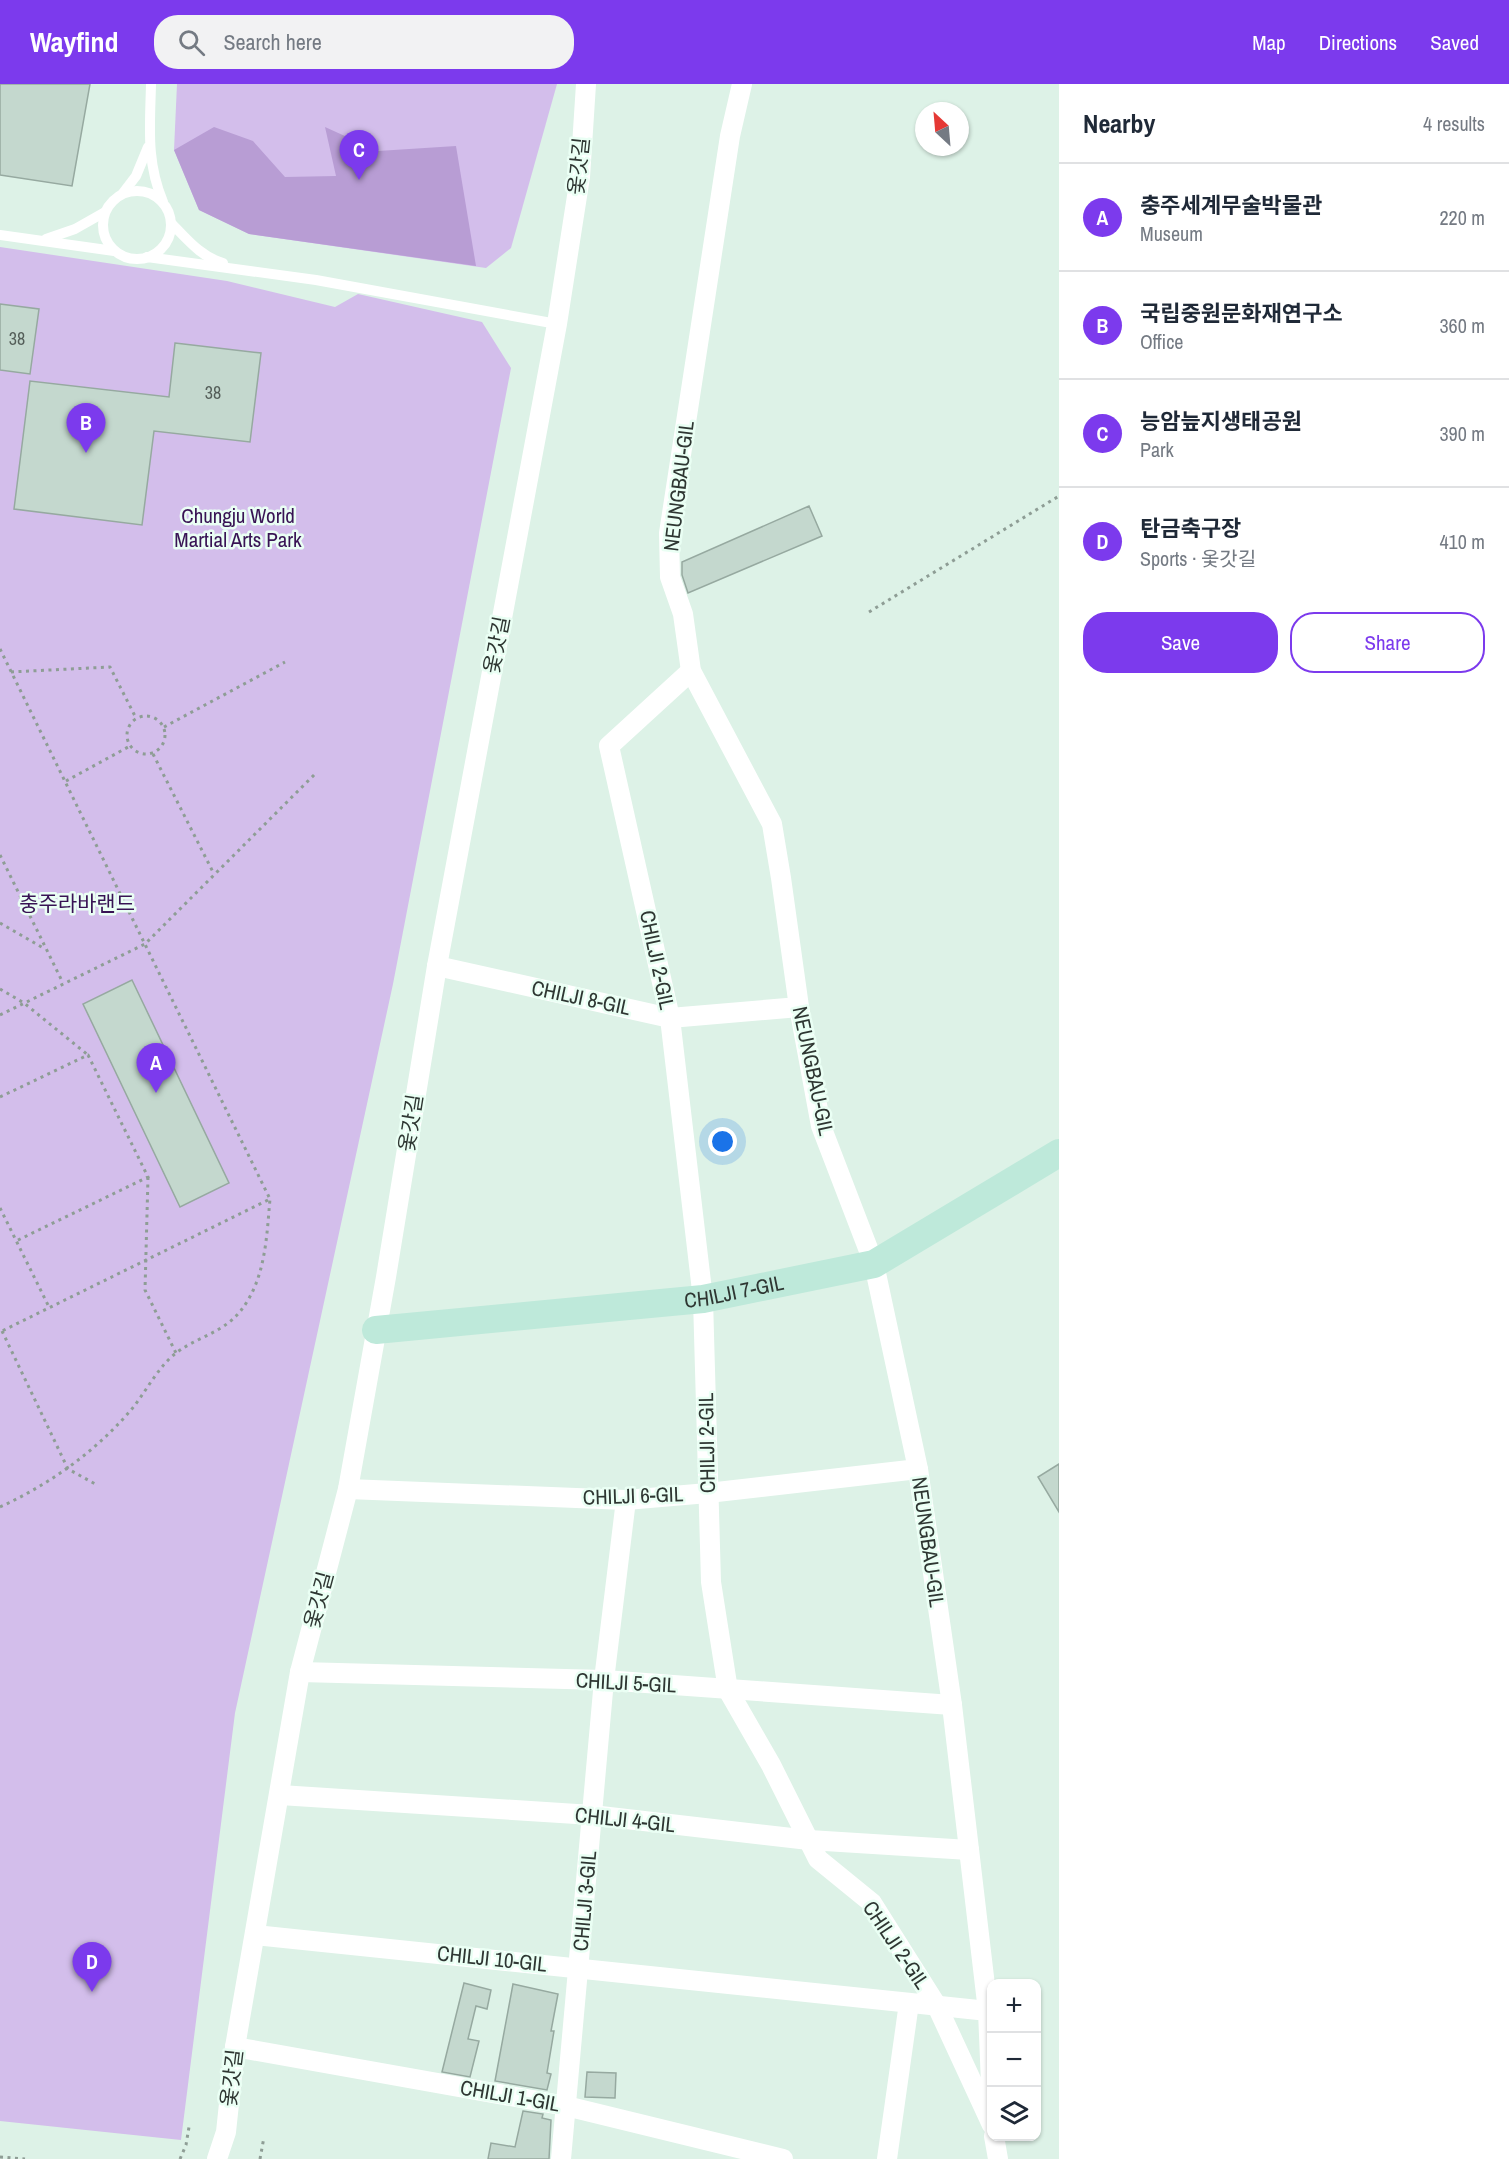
<!DOCTYPE html>
<html lang="en">
<head>
<meta charset="utf-8">
<style>
	:root { --surface:#fff; --page:#f2f2f3; --text:#1f2937; --muted:#747a83; --line:#e0e1e3; --accent:#7c3aed }
	body { margin:0; font-family:"Archivo Narrow","Noto Sans KR",sans-serif; background:var(--page); color:var(--text) }
	.controls { position:absolute; right:18px; bottom:18px; display:grid; overflow:hidden; border-radius:12px; box-shadow:0 2px 4px #0004 }
	.controls button { width:54px; height:54px; display:grid; place-items:center; padding:0; border:0; border-bottom:2px solid var(--line); background:var(--surface); color:var(--text); font:30px sans-serif }
	.compass { position:absolute; left:915px; top:18px; width:54px; height:54px; border-radius:50%; background:var(--surface); box-shadow:0 2px 4px #0004; rotate:334deg }
	.you { position:absolute; left:723px; top:1058px; width:21px; height:21px; margin:-15px; border:4px solid #fff; border-radius:50%; background:#1a73e8; box-shadow:0 0 0 9px #1a73e833 }
	.badge { display:grid; place-items:center; width:39px; height:39px; border-radius:50%; background:var(--accent); color:#fff; font-size:20px; font-weight:700 }
	.pin { position:absolute; translate:-50% -50px; filter:drop-shadow(0 2px 3px #0008) }
	.pin::after { content:''; position:absolute; top:32px; width:21px; height:18px; background:inherit; clip-path:polygon(0 0,100% 0,50% 100%) }
	.list { margin:0; padding:0; list-style:none }
	h2 { display:flex; justify-content:space-between; align-items:center; height:78px; margin:0; padding:0 24px; font-size:26px }
	h2 small { font-size:20px; font-weight:400; color:var(--muted) }
	.list li { display:grid; grid-template-columns:39px 1fr auto; gap:18px; align-items:center; box-sizing:border-box; height:108px; padding:0 24px; border-top:2px solid var(--line) }
	.list b { display:block; font-size:22px; white-space:nowrap }
	.list p { margin:0; font-size:20px; white-space:nowrap; color:var(--muted) }
	.list em { font-size:20px; font-style:normal; color:var(--muted) }
	.actions { display:flex; gap:12px; padding:18px 24px }
	.actions a { flex:1; padding:14px 0; border:2px solid var(--accent); border-radius:24px; text-align:center; font-size:21px; color:var(--accent) }
	.actions .main { background:var(--accent); color:#fff }
	.icon { flex:none; width:33px; height:33px; fill:none; stroke:currentColor; stroke-width:2; stroke-linecap:round; stroke-linejoin:round }
	.map { position:relative; flex:none; width:1059px; height:2075px; overflow:hidden }
	header { display:flex; align-items:center; gap:36px; box-sizing:border-box; height:84px; padding:0 30px; background:var(--accent); color:#fff }
	header strong { font-size:28px }
	nav { display:flex; gap:33px; margin-inline-start:auto; font-size:21px }
	.search { width:420px; height:54px; background:var(--page); display:flex; align-items:center; gap:15px; box-sizing:border-box; padding:0 21px; border-radius:24px; color:var(--muted); font-size:22px }
	main { display:flex }
	aside { flex:1; background:var(--surface) }
	.map>svg:first-child { display:block }
	.green { fill:#d3beeb }
	.forest { fill:#b89dd4 }
	.building { fill:#c4d8ce; stroke:#96a9a0; stroke-width:1.5 }
	.lines { fill:none; stroke-linecap:round; stroke-linejoin:round }
	.path { stroke:#8e9d95; stroke-width:3; stroke-dasharray:3 4.5; stroke-linecap:butt }
	.lane { stroke:#fff; stroke-width:10 }
	.street { stroke:#fff; stroke-width:20 }
	.secondary { stroke:#bee9da; stroke-width:28 }
	.labels { text-anchor:middle; stroke-width:5; stroke-linejoin:round; paint-order:stroke }
	.number-label { font-size:18px; fill:#545e59 }
	.street-label { font-size:21px; fill:#2e3632; stroke:#eafff4 }
	.park-label { font-size:21px; fill:#381354; stroke:#eafff4 }
</style>
</head>
<body>
<header>
<strong>Wayfind</strong>
<div class="search"><svg class="icon" aria-label="search" viewBox="0 0 24 24"><circle cx="10" cy="10" r="6"/><path d="M15 15l6 6"/></svg>Search here</div>
<nav><a>Map</a><a>Directions</a><a>Saved</a></nav>
</header>
<main>
<div class="map">
<svg width="1059" height="2075" viewBox="0 0 1059 2075">
	<rect width="100%" height="100%" fill="#ddf2e7"/>
	<!-- green -->
	<g class="green">
		<path d="M177 0H557L511 164 486 184 249 150 199 126 174 66Z"/>
		<path d="M0 163 227 197 335 223 358 210 482 238 511 284 393 900 235 1629 181 2056 0 2037Z"/>
	</g>
	<!-- forest -->
	<path class="forest" d="M214 43 253 57 285 93 336 92 325 43 378 67 456 62 476 182 249 150 199 126 174 66Z"/>
	<!-- building -->
	<g class="building">
		<path d="M0 0H90L72 102 0 91Z"/>
		<path d="M0 220 39 225 30 290 0 286Z"/>
		<path d="M175 259 261 269 250 358 154 347 142 441 14 425 30 297 169 313Z"/>
		<path d="M809 422 822 452 688 509 682 491V478Z"/>
		<path d="M132 896 229 1099 180 1123 83 920Z"/>
		<path d="M1059 1380V1428L1038 1393Z"/>
		<path d="M464 1899 491 1906 487 1925 476 1922 468 1955 479 1957 470 1993 442 1988Z"/>
		<path d="M513 1900 558 1910 551 1947H554L547 1989 551 1990 547 2006 495 1997Z"/>
		<path d="M587 1988 616 1989 615 2014 585 2013Z"/>
		<path d="M523 2027 543 2030 542 2034 551 2036 549 2075H488L491 2059 515 2063Z"/>
	</g>
	<g class="lines">
		<!-- path -->
		<g class="path">
			<path d="M869 528 1059 412"/>
			<path d="M0 565 270 1115 0 1248"/>
			<path d="M11 588 110 583 136 634"/>
			<circle cx="146" cy="651" r="19"/>
			<path d="M164 643 285 578"/>
			<path d="M153 670 214 790"/>
			<path d="M66 697 130 662"/>
			<path d="M0 771 63 899"/>
			<path d="M0 839 45 865"/>
			<path d="M0 905 24 919 88 971"/>
			<path d="M0 931 145 860 316 689"/>
			<path d="M0 1013 88 971 148 1093 16 1157"/>
			<path d="M148 1093 145 1206 176 1269"/>
			<path d="M0 1124 49 1223"/>
			<path d="M2 1247 68 1385 97 1401"/>
			<path d="M0 1423C50 1400 95 1368 131 1326 146 1308 157 1284 176 1269 203 1249 229 1249 248 1216 266 1186 267 1148 270 1115"/>
			<path d="M0 2073 25 2075"/>
			<path d="M180 2075 186 2061 189 2043"/>
			<path d="M260 2075 264 2053"/>
		</g>
		<!-- lane -->
		<g class="lane">
			<path d="M151 0C150 43 146 77 163 118"/>
			<circle cx="137" cy="141" r="34"/>
			<path d="M123 109 136 92 148 63"/>
			<path d="M171 139C187 155 201 173 223 179"/>
			<path d="M0 151 114 167"/>
			<path d="M46 155 75 145 105 128"/>
			<path d="M147 173 316 196 557 240"/>
		</g>
		<!-- street -->
		<g class="street">
			<path d="M742 0 730 52 669 449 670 493 683 530 691 587 772 740 781 794 799 923 821 1042 874 1180 918 1385 952 1621 988 1927 992 2024"/>
			<path d="M691 587 609 662 670 934 703 1215 711 1498 728 1606 771 1681 818 1775 872 1819 937 1922 992 2041"/>
			<path d="M437 882 670 934 799 923"/>
			<path d="M348 1405 626 1416 708 1409 918 1385"/>
			<path d="M300 1588 604 1596 952 1621"/>
			<path d="M280 1711 592 1731 809 1756 969 1766"/>
			<path d="M255 1851 988 1927"/>
			<path d="M235 1963 566 2022 783 2075"/>
			<path d="M994 2052 998 2075"/>
			<path d="M217 2075 226 2048 235 1963 300 1588 348 1405 386 1193 437 882 557 240 580 93 586 0"/>
			<path d="M561 2075 604 1596 626 1416"/>
			<path d="M887 2075 909 1919"/>
		</g>
		<!-- secondary -->
		<path class="secondary" id="s1" d="M376 1246 703 1215 874 1180 1059 1069"/>
	</g>
	<g class="labels">
		<!-- number labels -->
		<g class="number-label">
			<text x="17" y="261">38</text>
			<text x="213" y="315">38</text>
		</g>
		<!-- street labels -->
		<g class="street-label">
			<text transform="translate(579 82) rotate(-84)" y="7">옻갓길</text>
			<text transform="translate(679 402) rotate(-83)" y="7">NEUNGBAU-GIL</text>
			<text transform="translate(497 561) rotate(-79)" y="7">옻갓길</text>
			<text transform="translate(657 876) rotate(78)" y="7">CHILJI 2-GIL</text>
			<text transform="translate(581 914) rotate(12)" y="7">CHILJI 8-GIL</text>
			<text transform="translate(813 987) rotate(78)" y="7">NEUNGBAU-GIL</text>
			<text transform="translate(411 1039) rotate(-81)" y="7">옻갓길</text>
			<text dy="7" stroke="none"><textPath href="#s1" startOffset="360">CHILJI 7-GIL</textPath></text>
			<text transform="translate(707 1359) rotate(-91)" y="7">CHILJI 2-GIL</text>
			<text transform="translate(633 1412) rotate(-2)" y="7">CHILJI 6-GIL</text>
			<text transform="translate(928 1458) rotate(82)" y="7">NEUNGBAU-GIL</text>
			<text transform="translate(319 1516) rotate(-75)" y="7">옻갓길</text>
			<text transform="translate(626 1599) rotate(3)" y="7">CHILJI 5-GIL</text>
			<text transform="translate(625 1736) rotate(6)" y="7">CHILJI 4-GIL</text>
			<text transform="translate(585 1817) rotate(-85)" y="7">CHILJI 3-GIL</text>
			<text transform="translate(896 1861) rotate(56)" y="7">CHILJI 2-GIL</text>
			<text transform="translate(492 1875) rotate(6)" y="7">CHILJI 10-GIL</text>
			<text transform="translate(232 1994) rotate(-83)" y="7">옻갓길</text>
			<text transform="translate(510 2012) rotate(10)" y="7">CHILJI 1-GIL</text>
		</g>
		<!-- park labels -->
		<g class="park-label">
			<text x="238" y="439">Chungju World<tspan x="238" dy="24">Martial Arts Park</tspan></text>
			<text x="77" y="827">충주라바랜드</text>
		</g>
	</g>
</svg>
<div class="controls">
<button>+</button>
<button>−</button>
<button><svg class="icon" aria-label="layers" viewBox="0 0 24 24"><path d="M12 4l9 5-9 5-9-5zM3 14l9 5 9-5"/></svg></button>
</div>
<svg class="compass" viewBox="-18 -18 36 36"><path d="M0-13l5 13h-10z" fill="#e53935"/><path d="M0 13l5-13h-10z" fill="#747a83"/></svg>
<div class="you"></div>
<div class="pin badge" style="left:156px;top:1009px">A</div>
<div class="pin badge" style="left:86px;top:369px">B</div>
<div class="pin badge" style="left:359px;top:96px">C</div>
<div class="pin badge" style="left:92px;top:1908px">D</div>
</div>
<aside>
<h2>Nearby<small>4 results</small></h2>
<ul class="list">
<li><span class="badge">A</span><div><b>충주세계무술박물관</b><p>Museum</p></div><em>220 m</em></li>
<li><span class="badge">B</span><div><b>국립중원문화재연구소</b><p>Office</p></div><em>360 m</em></li>
<li><span class="badge">C</span><div><b>능암늪지생태공원</b><p>Park</p></div><em>390 m</em></li>
<li><span class="badge">D</span><div><b>탄금축구장</b><p>Sports · 옻갓길</p></div><em>410 m</em></li>
</ul>
<div class="actions"><a class="main">Save</a><a>Share</a></div>
</aside>
</main>
</body>
</html>
